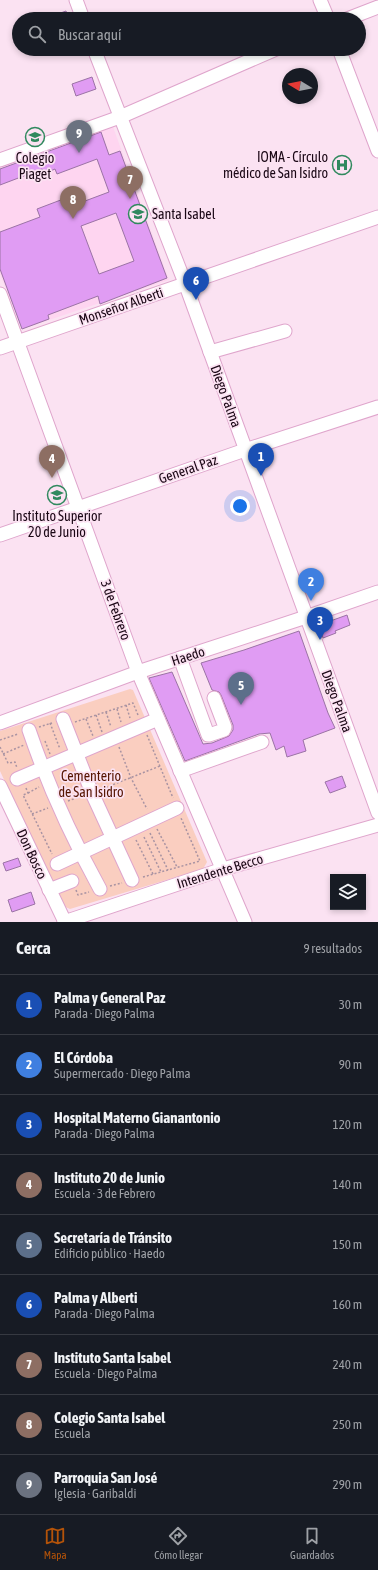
<!DOCTYPE html>
<html lang="es">
<head>
<meta charset="utf-8">
<style>
	:root { --surface:#171b24; --page:#242831; --text:#f1f3f6; --muted:#9ea1a6; --line:#363941; --accent:#b45309 }
	body { margin:0; font-family:"Asap Condensed",sans-serif; background:var(--page); color:var(--text) }
	.controls { position:absolute; right:12px; bottom:12px; display:grid; overflow:hidden; border-radius:0px; box-shadow:0 2px 6px #0003 }
	.controls button { width:36px; height:36px; display:grid; place-items:center; padding:0; border:0; border-bottom:1px solid var(--line); background:var(--surface); color:var(--text); font:20px sans-serif }
	.compass { position:absolute; left:282px; top:68px; width:36px; height:36px; border-radius:50%; background:var(--surface); box-shadow:0 2px 6px #0003; rotate:280deg }
	.you { position:absolute; left:240px; top:506px; width:14px; height:14px; margin:-10px; border:3px solid #fff; border-radius:50%; background:#1a73e8; box-shadow:0 0 0 6px #1a73e833 }
	.badge { display:grid; place-items:center; width:26px; height:26px; border-radius:50%; background:var(--accent); color:#fff; font-size:13px; font-weight:700 }
	.pin { position:absolute; translate:-50% -33px; filter:drop-shadow(0 1px 2px #0008) }
	.pin::after { content:''; position:absolute; top:21px; width:14px; height:12px; background:inherit; clip-path:polygon(0 0,100% 0,50% 100%) }
	.list { margin:0; padding:0; list-style:none }
	h2 { display:flex; justify-content:space-between; align-items:center; height:52px; margin:0; padding:0 16px; font-size:17px }
	h2 small { font-size:13px; font-weight:400; color:var(--muted) }
	.list li { display:grid; grid-template-columns:26px 1fr auto; gap:12px; align-items:center; box-sizing:border-box; height:60px; padding:0 16px; border-top:1px solid var(--line) }
	.list b { display:block; font-size:15px; white-space:nowrap }
	.list p { margin:0; font-size:13px; white-space:nowrap; color:var(--muted) }
	.list em { font-size:13px; font-style:normal; color:var(--muted) }
	.icon { flex:none; width:22px; height:22px; fill:none; stroke:currentColor; stroke-width:2; stroke-linecap:round; stroke-linejoin:round }
	.map { position:relative; flex:none; width:378px; height:922px; overflow:hidden }
	.search { position:absolute; background:var(--surface); box-shadow:0 2px 6px #0003; left:12px; right:12px; top:12px; height:44px; display:flex; align-items:center; gap:10px; box-sizing:border-box; padding:0 14px; border-radius:22px; color:var(--muted); font-size:15px }
	.sheet { height:592px; background:var(--surface) }
	nav { display:flex; justify-content:space-around; align-items:center; box-sizing:border-box; height:56px; border-top:1px solid var(--line); background:var(--surface); font-size:11px; color:var(--muted) }
	nav a { display:grid; justify-items:center; gap:2px }
	nav .on { color:var(--accent) }
	.map>svg:first-child { display:block }
	.built { fill:#fed5f0 }
	.green { fill:#facec0 }
	.building { fill:#e09cf3; stroke:#9b73a5; fill-rule:evenodd }
	.lines { fill:none; stroke-linecap:round; stroke-linejoin:round }
	.minor-casing { stroke:#dfa5cc; stroke-width:15 }
	.path { stroke:#a993a2; stroke-width:1.5; stroke-dasharray:2 2; stroke-linecap:butt }
	.minor { stroke:#fff; stroke-width:13 }
	.labels { text-anchor:middle; stroke-width:3.5; stroke-linejoin:round; paint-order:stroke }
	.poi-label { font-size:14px; fill:#1a0715; stroke:#fbe2f2 }
	.street-label { font-size:14px; fill:#1a0715; stroke:#fbe2f2 }
	.park-label { font-size:14px; fill:#551400; stroke:#fbe2f2 }
</style>
</head>
<body>
<div class="map">
<svg width="378" height="922" viewBox="0 0 378 922">
	<rect width="100%" height="100%" fill="#fbe2f2"/>
	<!-- built -->
	<path class="built" d="M113 127 169 280 22 329 0 274V165Z"/>
	<!-- green -->
	<path class="green" d="M130 689 133 690 207 862 203 869 70 909 63 906 0 771V731Z"/>
	<!-- building -->
	<g class="building">
		<path d="M66 11 69 19H47V18Z"/>
		<path d="M92 77 96 89 76 96 72 84Z"/>
		<path d="M101 132 109 155 120 151 167 278 100 304 98 296 48 315 49 319 22 329 0 269V232L40 217 37 209 66 198 69 207 109 192 97 159 57 174 55 169 44 174 42 169 0 185V169ZM116 213 134 261 99 274 81 226Z"/>
		<path d="M347 615 350 625 335 631 336 633 323 638 320 628 322 624Z"/>
		<path d="M299 631 328 713 335 728 303 740 306 751 287 757 284 746 276 750 270 733 259 734 185 761 149 678 172 672 203 744 212 743 229 736 233 730V725L221 695 219 692 212 690 201 663 244 650Z"/>
		<path d="M342 776 346 787 330 793 325 782Z"/>
		<path d="M18 858 21 866 6 871 3 863Z"/>
		<path d="M31 892 35 904 12 912 8 900Z"/>
	</g>
	<g class="lines">
		<!-- minor casing -->
		<g class="minor-casing">
			<g id="minor">
				<path d="M76 0 83 19"/>
				<path d="M320 0 328 19"/>
				<path d="M347 19 378 7"/>
				<path d="M94 49 185 283 378 813"/>
				<path d="M339 49 378 151"/>
				<path d="M0 160 120 117 276 49"/>
				<path d="M0 294 138 672 245 922"/>
				<path d="M0 348 378 217"/>
				<path d="M210 352 285 331"/>
				<path d="M0 535 245 450 378 407"/>
				<path d="M180 658 208 735H209L224 730 225 727 214 698"/>
				<path d="M63 719 92 793 132 880"/>
				<path d="M0 723 138 672 306 617 378 592"/>
				<path d="M29 730C48 786 72 838 100 889"/>
				<path d="M180 771 262 742"/>
				<path d="M17 779 158 719"/>
				<path d="M0 786 65 922"/>
				<path d="M57 864 177 808"/>
				<path d="M49 890 72 881"/>
				<path d="M64 922 223 869 378 825"/>
			</g>
		</g>
		<!-- path -->
		<g class="path">
			<path d="M126 705 130 718"/>
			<path d="M117 709 121 722"/>
			<path d="M106 712 111 727"/>
			<path d="M96 715 102 732"/>
			<path d="M86 719 93 736"/>
			<path d="M75 722 133 703 138 715"/>
			<path d="M50 723 60 749"/>
			<path d="M39 727 52 723"/>
			<path d="M147 735 173 798"/>
			<path d="M0 740 18 734"/>
			<path d="M45 741 50 754"/>
			<path d="M0 747 8 763 15 762 17 768"/>
			<path d="M119 747 131 778 147 809"/>
			<path d="M3 754 24 745"/>
			<path d="M26 788 28 793 23 795 52 854"/>
			<path d="M102 789 160 766"/>
			<path d="M28 793 39 787"/>
			<path d="M68 801 82 796"/>
			<path d="M32 814 48 808"/>
			<path d="M157 829 177 867"/>
			<path d="M150 833 168 870"/>
			<path d="M144 837 161 872"/>
			<path d="M136 840 153 874"/>
			<path d="M143 877 200 861 181 818"/>
			<path d="M110 886 122 883"/>
			<path d="M76 890 78 895 89 892"/>
		</g>
		<!-- minor -->
		<use href="#minor" class="minor"/>
	</g>
	<!-- icons -->
	<defs>
		<g id="school-ring" transform="scale(1)"><circle r="9.5" fill="#fbe2f2" stroke="#30895e" stroke-width="1.5"/><path d="M0-5L7-2L0 1L-7-2ZM-4 1L0 2.5L4 1V4Q0 6-4 4Z" fill="#30895e"/></g>
		<g id="hospital-ring" transform="scale(1)"><circle r="9.5" fill="#fbe2f2" stroke="#30895e" stroke-width="1.5"/><path d="M-5-5h3v3.5h4V-5h3V5h-3V1.5h-4V5h-3Z" fill="#30895e"/></g>
	</defs>
	<g fill-rule="evenodd">
		<use href="#school-ring" x="35" y="137"/>
		<use href="#hospital-ring" x="342" y="165"/>
		<use href="#school-ring" x="138" y="214"/>
		<use href="#school-ring" x="57" y="495"/>
	</g>
	<g class="labels">
		<!-- poi labels -->
		<g class="poi-label">
			<text x="328" y="162" text-anchor="end">IOMA - Círculo<tspan x="328" dy="16">médico de San Isidro</tspan></text>
			<text x="35" y="163">Colegio<tspan x="35" dy="16">Piaget</tspan></text>
			<text x="152" y="219" text-anchor="start">Santa Isabel</text>
			<text x="57" y="521">Instituto Superior<tspan x="57" dy="16">20 de Junio</tspan></text>
		</g>
		<!-- street labels -->
		<g class="street-label">
			<text transform="translate(121 306) rotate(-19)" y="5">Monseñor Alberti</text>
			<text transform="translate(226 396) rotate(70)" y="5">Diego Palma</text>
			<text transform="translate(188 469) rotate(-19)" y="5">General Paz</text>
			<text transform="translate(116 610) rotate(70)" y="5">3 de Febrero</text>
			<text transform="translate(188 656) rotate(-18)" y="5">Haedo</text>
			<text transform="translate(337 701) rotate(70)" y="5">Diego Palma</text>
			<text transform="translate(32 854) rotate(65)" y="5">Don Bosco</text>
			<text transform="translate(220 871) rotate(-17)" y="5">Intendente Becco</text>
		</g>
		<!-- park labels -->
		<g class="park-label">
			<text x="91" y="781">Cementerio<tspan x="91" dy="16">de San Isidro</tspan></text>
		</g>
	</g>
</svg>
<div class="controls">
<button><svg class="icon" aria-label="layers" viewBox="0 0 24 24"><path d="M12 4l9 5-9 5-9-5zM3 14l9 5 9-5"/></svg></button>
</div>
<svg class="compass" viewBox="-18 -18 36 36"><path d="M0-13l5 13h-10z" fill="#e53935"/><path d="M0 13l5-13h-10z" fill="#9ea1a6"/></svg>
<div class="you"></div>
<div class="pin badge" style="left:261px;top:476px;background:#1a4fb4">1</div>
<div class="pin badge" style="left:311px;top:601px;background:#3f7fe0">2</div>
<div class="pin badge" style="left:320px;top:640px;background:#1a4fb4">3</div>
<div class="pin badge" style="left:52px;top:478px;background:#8d6e63">4</div>
<div class="pin badge" style="left:241px;top:705px;background:#5c6f8a">5</div>
<div class="pin badge" style="left:196px;top:300px;background:#1a4fb4">6</div>
<div class="pin badge" style="left:130px;top:199px;background:#8d6e63">7</div>
<div class="pin badge" style="left:73px;top:219px;background:#8d6e63">8</div>
<div class="pin badge" style="left:79px;top:153px;background:#6b7280">9</div>
<div class="search"><svg class="icon" aria-label="search" viewBox="0 0 24 24"><circle cx="10" cy="10" r="6"/><path d="M15 15l6 6"/></svg>Buscar aquí</div>
</div>
<section class="sheet">
<h2>Cerca<small>9 resultados</small></h2>
<ul class="list">
<li><span class="badge" style="background:#1a4fb4">1</span><div><b>Palma y General Paz</b><p>Parada · Diego Palma</p></div><em>30 m</em></li>
<li><span class="badge" style="background:#3f7fe0">2</span><div><b>El Córdoba</b><p>Supermercado · Diego Palma</p></div><em>90 m</em></li>
<li><span class="badge" style="background:#1a4fb4">3</span><div><b>Hospital Materno Gianantonio</b><p>Parada · Diego Palma</p></div><em>120 m</em></li>
<li><span class="badge" style="background:#8d6e63">4</span><div><b>Instituto 20 de Junio</b><p>Escuela · 3 de Febrero</p></div><em>140 m</em></li>
<li><span class="badge" style="background:#5c6f8a">5</span><div><b>Secretaría de Tránsito</b><p>Edificio público · Haedo</p></div><em>150 m</em></li>
<li><span class="badge" style="background:#1a4fb4">6</span><div><b>Palma y Alberti</b><p>Parada · Diego Palma</p></div><em>160 m</em></li>
<li><span class="badge" style="background:#8d6e63">7</span><div><b>Instituto Santa Isabel</b><p>Escuela · Diego Palma</p></div><em>240 m</em></li>
<li><span class="badge" style="background:#8d6e63">8</span><div><b>Colegio Santa Isabel</b><p>Escuela</p></div><em>250 m</em></li>
<li><span class="badge" style="background:#6b7280">9</span><div><b>Parroquia San José</b><p>Iglesia · Garibaldi</p></div><em>290 m</em></li>
</ul>
</section>
<nav>
<a class="on"><svg class="icon" aria-label="map" viewBox="0 0 24 24"><path d="M3 6l6-2 6 2 6-2v14l-6 2-6-2-6 2zM9 4v14M15 6v14"/></svg>Mapa</a>
<a><svg class="icon" aria-label="directions" viewBox="0 0 24 24"><path d="M12 3l9 9-9 9-9-9zM9 14v-3h6M13 9l2 2-2 2"/></svg>Cómo llegar</a>
<a><svg class="icon" aria-label="saved" viewBox="0 0 24 24"><path d="M7 4h10v16l-5-4-5 4z"/></svg>Guardados</a>
</nav>
</body>
</html>
